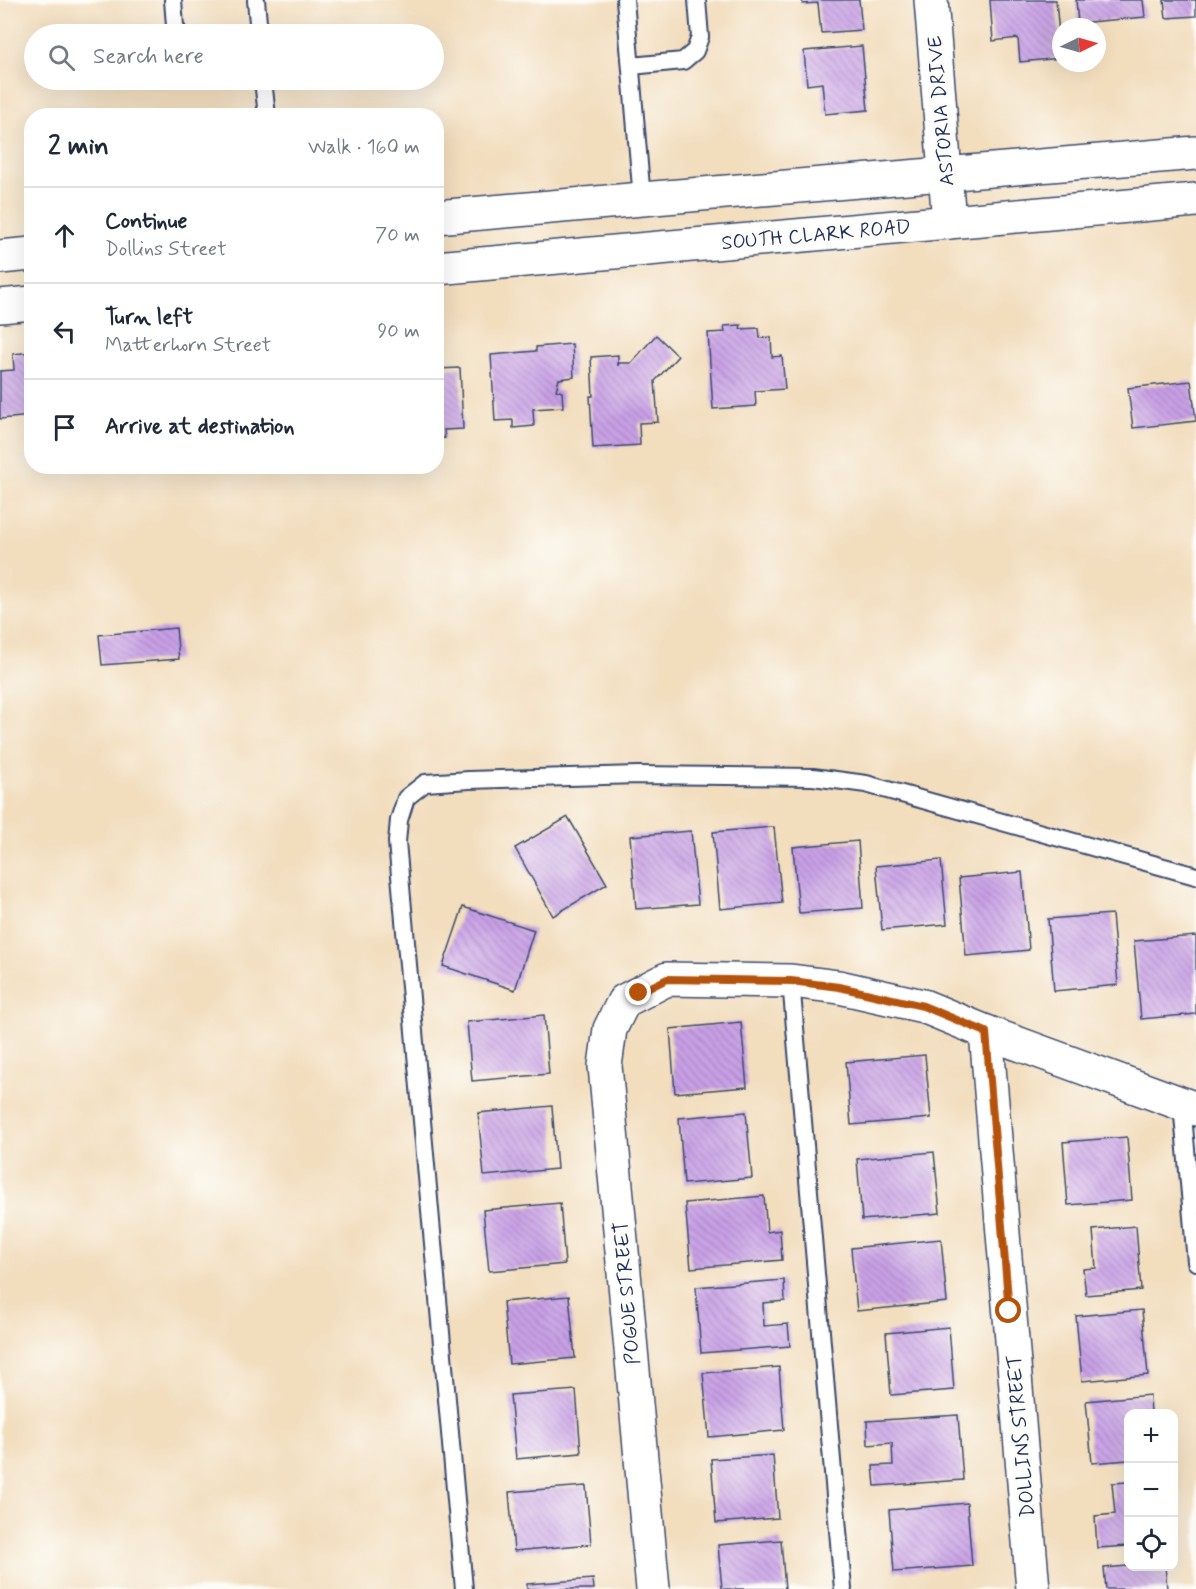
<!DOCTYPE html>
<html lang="en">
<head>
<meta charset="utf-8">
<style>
	:root { --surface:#fff; --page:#f6f6f7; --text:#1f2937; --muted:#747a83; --line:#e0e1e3 }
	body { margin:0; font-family:Mynerve,sans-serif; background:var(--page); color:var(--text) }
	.controls { position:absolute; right:18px; bottom:18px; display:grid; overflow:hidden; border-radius:12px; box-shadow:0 6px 24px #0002 }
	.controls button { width:54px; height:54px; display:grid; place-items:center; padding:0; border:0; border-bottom:2px solid var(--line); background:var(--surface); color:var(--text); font:30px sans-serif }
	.compass { position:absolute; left:1052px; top:18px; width:54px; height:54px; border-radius:50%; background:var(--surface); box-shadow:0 6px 24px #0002; rotate:85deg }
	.stop { position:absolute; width:18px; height:18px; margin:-14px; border:4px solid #b45309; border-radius:50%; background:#fff }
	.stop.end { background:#b45309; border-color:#fff; box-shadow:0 2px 6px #0008 }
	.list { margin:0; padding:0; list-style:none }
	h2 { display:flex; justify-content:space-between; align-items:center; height:78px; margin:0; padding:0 24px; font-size:26px }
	h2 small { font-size:20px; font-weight:400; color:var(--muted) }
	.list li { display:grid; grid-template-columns:39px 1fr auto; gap:18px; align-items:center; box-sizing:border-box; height:96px; padding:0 24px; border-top:2px solid var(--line) }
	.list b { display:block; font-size:22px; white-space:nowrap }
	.list p { margin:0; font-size:20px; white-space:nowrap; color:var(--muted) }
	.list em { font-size:20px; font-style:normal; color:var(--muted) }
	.icon { flex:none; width:33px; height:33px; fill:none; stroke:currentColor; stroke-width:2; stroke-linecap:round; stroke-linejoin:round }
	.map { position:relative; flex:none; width:1196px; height:1589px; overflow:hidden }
	.search { position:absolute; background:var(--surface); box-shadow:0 6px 24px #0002; left:24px; top:24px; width:420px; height:66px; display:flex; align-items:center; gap:15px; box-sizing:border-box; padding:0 21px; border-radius:33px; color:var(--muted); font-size:22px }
	.panel { position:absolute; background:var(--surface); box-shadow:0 6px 24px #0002; left:24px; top:108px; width:420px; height:366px; border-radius:24px }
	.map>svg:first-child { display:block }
	.building { fill:url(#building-back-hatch) }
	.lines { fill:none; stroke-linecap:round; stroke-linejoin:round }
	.lane-casing { stroke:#3b496c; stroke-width:20 }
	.street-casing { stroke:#3b496c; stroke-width:36 }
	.secondary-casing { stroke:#3b496c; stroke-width:36 }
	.lane { stroke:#fff; stroke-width:16 }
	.street { stroke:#fff; stroke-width:33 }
	.secondary { stroke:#fff; stroke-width:33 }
	.route { stroke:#b45309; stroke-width:8 }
	.labels { text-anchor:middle; stroke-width:6; stroke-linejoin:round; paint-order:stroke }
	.street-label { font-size:20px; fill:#1b2f5e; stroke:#fdfcf7 }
</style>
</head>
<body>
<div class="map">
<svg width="1196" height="1589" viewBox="0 0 1196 1589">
	<defs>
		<pattern id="building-back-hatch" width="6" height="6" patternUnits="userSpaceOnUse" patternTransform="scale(1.5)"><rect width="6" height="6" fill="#c9a0e6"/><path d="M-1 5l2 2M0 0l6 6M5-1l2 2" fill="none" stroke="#a283be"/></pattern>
	</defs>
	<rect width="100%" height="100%" fill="#fdfcf7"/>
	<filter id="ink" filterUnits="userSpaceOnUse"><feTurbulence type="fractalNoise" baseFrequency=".0167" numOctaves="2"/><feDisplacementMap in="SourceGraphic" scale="12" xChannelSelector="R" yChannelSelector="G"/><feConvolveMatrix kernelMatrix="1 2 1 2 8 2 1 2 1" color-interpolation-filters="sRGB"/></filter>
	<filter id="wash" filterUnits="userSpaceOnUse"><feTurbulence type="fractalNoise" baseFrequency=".008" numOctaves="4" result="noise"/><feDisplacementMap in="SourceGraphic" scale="24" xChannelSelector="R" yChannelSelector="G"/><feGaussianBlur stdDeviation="1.35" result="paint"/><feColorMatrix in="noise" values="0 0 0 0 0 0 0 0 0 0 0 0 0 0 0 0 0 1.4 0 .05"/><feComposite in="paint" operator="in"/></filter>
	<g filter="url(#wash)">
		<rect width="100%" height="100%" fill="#f2ddbd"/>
		<g id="blocks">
			<!-- building -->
			<g class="building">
				<path d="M802 0H859L862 30 821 33 818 3 803 4Z"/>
				<path d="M990 0H1056L1061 58 1020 62 1018 38 993 41Z"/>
				<path d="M1076 0H1143L1145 17 1078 23Z"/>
				<path d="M1164 0H1196V16L1166 18Z"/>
				<path d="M862 46 868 110 825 114 822 83 807 85 804 51Z"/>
				<path d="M741 325 740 329 759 328 760 338 771 337 772 357 782 356 785 389 755 391 756 406 713 409 708 333 725 332 724 326Z"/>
				<path d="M656 335 678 356 655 381 658 422 639 423 640 445 593 448 590 396H593L591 357 618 355V366L619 363H631Z"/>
				<path d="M572 344 574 377 559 379 556 390 562 392 563 407 533 409 534 426 513 428V420L495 421 491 355 536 351V347Z"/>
				<path d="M32 352V416L0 419V371L14 370 13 354Z"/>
				<path d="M460 368 463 429 444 430 445 438 436 439V369Z"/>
				<path d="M1191 381 1196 421 1133 428 1128 388Z"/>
				<path d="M176 628 179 659 102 665 99 635Z"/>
				<path d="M568 817 607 884 553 916 515 848Z"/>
				<path d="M774 827 782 903 720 909 713 832Z"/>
				<path d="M691 831 698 904 636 909 630 836Z"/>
				<path d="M858 841 863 908 799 913 793 847Z"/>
				<path d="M941 860 947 924 882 930 876 866Z"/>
				<path d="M1022 872 1029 950 966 956 959 878Z"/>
				<path d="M463 907 534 930 515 990 443 966Z"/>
				<path d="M1112 914 1118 985 1054 991 1048 919Z"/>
				<path d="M1196 936V1014L1141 1019 1134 941Z"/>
				<path d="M544 1015 549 1074 472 1081 467 1022Z"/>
				<path d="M741 1022 747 1087 675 1093 670 1029Z"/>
				<path d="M925 1055 931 1118 851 1125 846 1062Z"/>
				<path d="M552 1106 557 1169 484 1176 478 1113Z"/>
				<path d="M746 1112 752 1178 684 1184 679 1118Z"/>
				<path d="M1127 1137 1132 1200 1068 1205 1063 1142Z"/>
				<path d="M934 1152 940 1213 862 1220 857 1159Z"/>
				<path d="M764 1196 767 1232 780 1230 782 1260 691 1268 685 1203Z"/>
				<path d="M560 1203 565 1264 489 1271 483 1210Z"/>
				<path d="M1136 1226 1141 1290 1086 1295 1083 1269 1096 1268 1093 1230Z"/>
				<path d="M941 1239 947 1302 857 1311 851 1248Z"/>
				<path d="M784 1280 785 1301 763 1303 764 1326 788 1324 790 1346 701 1353 696 1287Z"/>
				<path d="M569 1296 575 1358 509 1364 503 1302Z"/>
				<path d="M1142 1310 1148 1375 1082 1381 1076 1316Z"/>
				<path d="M949 1327 954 1390 891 1395 886 1333Z"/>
				<path d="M779 1367 784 1430 709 1437 703 1373Z"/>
				<path d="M576 1390 581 1453 516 1459 510 1395Z"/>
				<path d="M1150 1395 1151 1414H1128V1460L1092 1463 1086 1401Z"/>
				<path d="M958 1415 963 1480 875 1486 873 1466 893 1465 892 1443 868 1445 867 1421Z"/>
				<path d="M773 1455 778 1518 716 1523 711 1459Z"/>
				<path d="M1128 1482V1546L1097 1548 1095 1516 1115 1514 1112 1483Z"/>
				<path d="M586 1486 591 1544 514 1551 509 1492Z"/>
				<path d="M967 1503 972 1566 894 1572 889 1510Z"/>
				<path d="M781 1540 785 1589H722L718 1545Z"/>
				<path d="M1128 1566H1165L1167 1589H1106L1104 1568Z"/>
				<path d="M593 1579 594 1589H527V1584Z"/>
			</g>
		</g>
	</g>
	<g filter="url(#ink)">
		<use href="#blocks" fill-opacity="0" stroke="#3b496c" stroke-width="1.5"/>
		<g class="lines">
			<!-- lane casing -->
			<g class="lane-casing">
				<g id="lane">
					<path d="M173 0 175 26 179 34"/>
					<path d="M256 0 259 34"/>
					<path d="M625 0 642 199"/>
					<path d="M631 66 683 61 695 51 700 37 697 0"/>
					<path d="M263 80 267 116"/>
					<path d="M791 981 843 1589"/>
					<path d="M1182 1104 1196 1262"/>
					<path d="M464 1589 397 842 399 820 406 798 425 783 469 780 638 775 813 777 866 784 1196 876"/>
				</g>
			</g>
			<!-- street casing -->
			<g class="street-casing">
				<g id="street">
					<path d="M931 0 949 222"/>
					<path d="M986 1032 1033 1589"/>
					<path d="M653 1589 605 1066 610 1029 624 1001 667 979 791 981 839 987 923 1006 986 1032 1196 1109"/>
				</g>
			</g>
			<!-- secondary casing -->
			<g class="secondary-casing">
				<g id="secondary">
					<path d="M436 217 642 199 1196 153"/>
					<path d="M0 257 32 254"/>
					<path d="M436 268 1196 200"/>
					<path d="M0 306 32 303"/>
				</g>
			</g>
			<!-- lane -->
			<use href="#lane" class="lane"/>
			<!-- street -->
			<use href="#street" class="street"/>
			<!-- secondary -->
			<use href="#secondary" class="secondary"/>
		</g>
	</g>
	<g class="lines" filter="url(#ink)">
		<!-- route -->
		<path class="route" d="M639 993 667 979 791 981 839 987 923 1006 986 1032 1009 1311"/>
	</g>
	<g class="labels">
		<!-- street labels -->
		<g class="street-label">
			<text transform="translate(940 111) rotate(-95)" y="7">ASTORIA DRIVE</text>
			<text transform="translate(816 234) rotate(-5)" y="7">SOUTH CLARK ROAD</text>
			<text transform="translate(626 1293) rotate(-95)" y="7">POGUE STREET</text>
			<text transform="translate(1020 1436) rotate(-95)" y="7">DOLLINS STREET</text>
		</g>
	</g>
</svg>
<div class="controls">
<button>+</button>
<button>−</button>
<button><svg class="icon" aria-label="locate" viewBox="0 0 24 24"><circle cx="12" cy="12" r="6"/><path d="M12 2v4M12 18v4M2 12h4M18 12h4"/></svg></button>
</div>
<svg class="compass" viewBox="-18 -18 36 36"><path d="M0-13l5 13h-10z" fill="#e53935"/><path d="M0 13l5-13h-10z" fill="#747a83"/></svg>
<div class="stop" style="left:1009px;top:1311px"></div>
<div class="stop end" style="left:639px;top:993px"></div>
<div class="search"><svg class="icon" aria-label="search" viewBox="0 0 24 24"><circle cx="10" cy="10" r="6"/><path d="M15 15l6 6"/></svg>Search here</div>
<section class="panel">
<h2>2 min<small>Walk · 160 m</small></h2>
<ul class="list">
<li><svg class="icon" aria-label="ahead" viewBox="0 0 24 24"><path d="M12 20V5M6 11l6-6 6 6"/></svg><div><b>Continue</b><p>Dollins Street</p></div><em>70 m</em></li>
<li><svg class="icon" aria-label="left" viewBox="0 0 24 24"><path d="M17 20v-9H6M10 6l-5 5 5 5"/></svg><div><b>Turn left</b><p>Matterhorn Street</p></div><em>90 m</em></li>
<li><svg class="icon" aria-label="arrive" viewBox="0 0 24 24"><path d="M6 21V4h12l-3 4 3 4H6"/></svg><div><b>Arrive at destination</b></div></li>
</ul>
</section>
</div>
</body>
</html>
